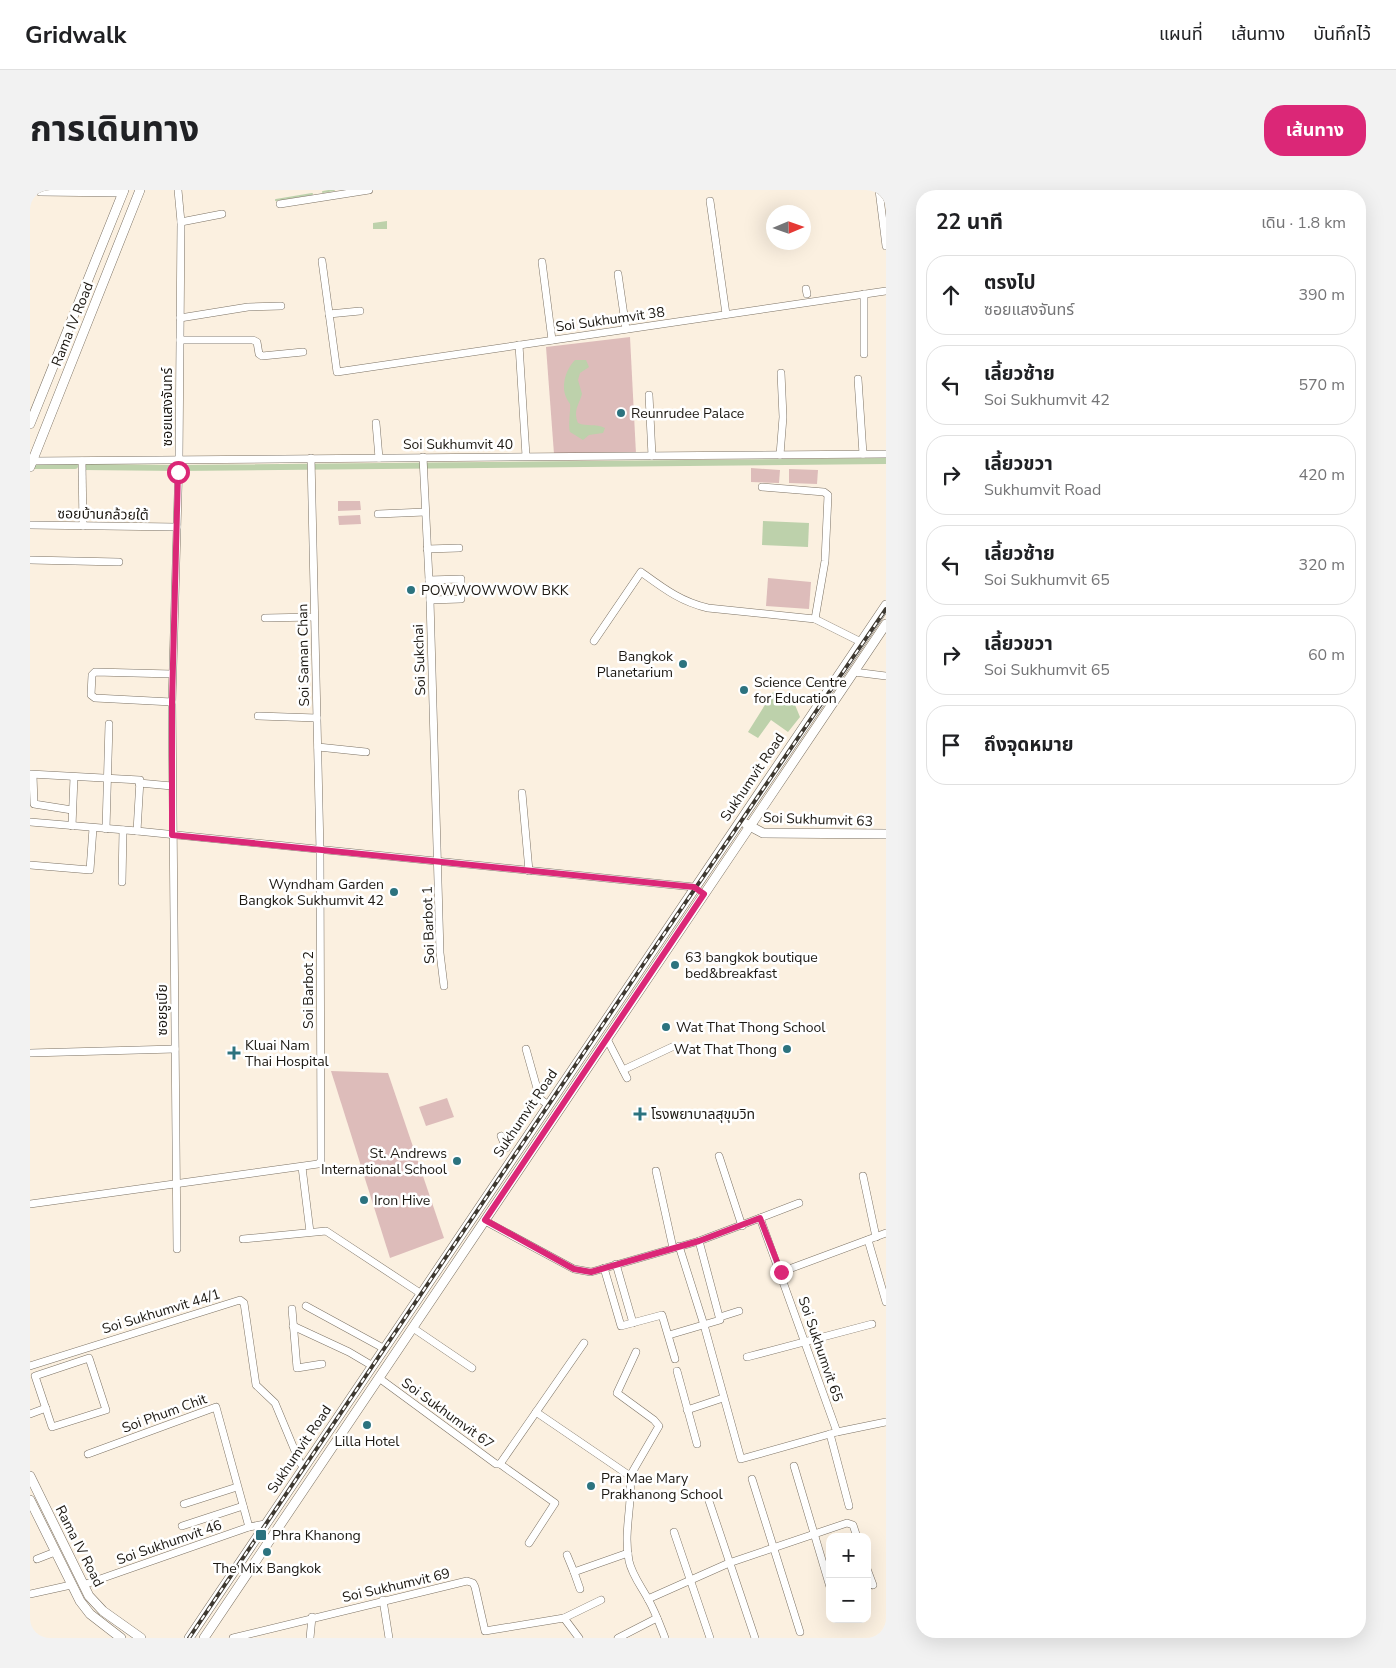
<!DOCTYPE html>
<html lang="th">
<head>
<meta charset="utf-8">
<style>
	:root { --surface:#fff; --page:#f2f2f2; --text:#202124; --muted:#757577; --line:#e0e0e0; --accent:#db2777 }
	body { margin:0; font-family:"Nunito Sans","Noto Sans Thai",sans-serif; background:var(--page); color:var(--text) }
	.controls { position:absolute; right:15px; bottom:15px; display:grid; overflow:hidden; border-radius:10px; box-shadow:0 5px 20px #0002 }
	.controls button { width:45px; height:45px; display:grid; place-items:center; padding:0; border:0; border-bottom:1px solid var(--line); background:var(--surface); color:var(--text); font:25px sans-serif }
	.compass { position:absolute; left:736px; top:15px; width:45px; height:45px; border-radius:50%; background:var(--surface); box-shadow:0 5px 20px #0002; rotate:88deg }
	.stop { position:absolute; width:15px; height:15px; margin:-11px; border:4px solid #db2777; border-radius:50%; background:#fff }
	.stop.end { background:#db2777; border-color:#fff; box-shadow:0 1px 5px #0008 }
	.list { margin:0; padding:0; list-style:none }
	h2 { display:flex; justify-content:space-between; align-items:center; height:65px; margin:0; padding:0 20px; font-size:21px }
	h2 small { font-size:16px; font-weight:400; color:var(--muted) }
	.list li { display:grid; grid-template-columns:32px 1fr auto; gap:15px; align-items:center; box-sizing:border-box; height:80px; margin:0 10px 10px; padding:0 10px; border:1px solid var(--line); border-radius:20px }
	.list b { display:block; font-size:19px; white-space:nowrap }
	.list p { margin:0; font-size:16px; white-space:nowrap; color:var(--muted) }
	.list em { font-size:16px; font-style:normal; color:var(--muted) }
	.icon { flex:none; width:28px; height:28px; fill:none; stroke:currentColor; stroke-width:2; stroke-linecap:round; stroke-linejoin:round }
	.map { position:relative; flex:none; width:856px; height:1448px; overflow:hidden; border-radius:20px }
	header { display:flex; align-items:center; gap:30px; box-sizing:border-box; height:70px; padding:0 25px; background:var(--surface); border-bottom:1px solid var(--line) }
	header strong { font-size:24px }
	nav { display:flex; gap:28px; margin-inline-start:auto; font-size:18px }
	.intro { display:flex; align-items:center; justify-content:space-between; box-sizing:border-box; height:120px; padding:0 30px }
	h1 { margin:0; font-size:35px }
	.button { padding:12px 22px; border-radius:20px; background:var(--accent); color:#fff; font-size:18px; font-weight:700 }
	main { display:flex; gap:30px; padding:0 30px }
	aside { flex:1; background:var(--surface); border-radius:20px; box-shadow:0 5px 20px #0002 }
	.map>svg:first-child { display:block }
	.green { fill:#ddbcba }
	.water { fill:#bdd1ab }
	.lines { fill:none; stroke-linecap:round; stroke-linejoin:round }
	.stream { stroke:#bdd1ab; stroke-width:2 }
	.canal { stroke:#bdd1ab; stroke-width:6 }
	.minor-casing { stroke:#7c7264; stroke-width:8 }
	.major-casing { stroke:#7c7264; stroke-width:10 }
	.minor { stroke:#fff; stroke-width:7 }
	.major { stroke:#fff; stroke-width:9 }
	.rail-casing { stroke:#3e3931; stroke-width:4 }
	.rail { stroke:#fff; stroke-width:2; stroke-dasharray:5.5; stroke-linecap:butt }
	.route { stroke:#db2777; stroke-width:6 }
	.poi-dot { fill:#2c737f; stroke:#fff; stroke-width:2 }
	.labels { text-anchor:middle; stroke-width:5; stroke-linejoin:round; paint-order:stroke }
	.street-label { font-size:14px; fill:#1c1812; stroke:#fff }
	.poi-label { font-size:14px; fill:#1c1812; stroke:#fff; text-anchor:start }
</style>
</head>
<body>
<header>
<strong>Gridwalk</strong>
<nav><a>แผนที่</a><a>เส้นทาง</a><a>บันทึกไว้</a></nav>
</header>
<div class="intro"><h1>การเดินทาง</h1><a class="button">เส้นทาง</a></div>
<main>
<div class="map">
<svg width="856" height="1448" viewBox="0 0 856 1448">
	<rect width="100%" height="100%" fill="#fbf0e0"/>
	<!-- green -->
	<g class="green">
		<path d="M600 147 606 264H524L516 157Z"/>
		<path d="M721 278 750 280 749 293 721 292Z"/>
		<path d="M759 279 788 280 787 294 759 293Z"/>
		<path d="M308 311H330L331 320 308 321Z"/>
		<path d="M330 325 331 334 309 335 308 326Z"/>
		<path d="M738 388 781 392 779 419 736 416Z"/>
		<path d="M301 881 358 883 414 1048 360 1068Z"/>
		<path d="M417 908 424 927 396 936 389 917Z"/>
	</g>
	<!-- water -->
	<g class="water">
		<path d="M357 31V39H343V33Z"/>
		<path d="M545 170H556L559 177 550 183 548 190 552 204C549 215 543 220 548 233 557 237 565 233 575 238L573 243 559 245 553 250 540 242C538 234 541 217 540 214 539 212 537 210 536 207 531 195 536 179 545 170Z"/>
		<path d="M733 331 779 333 778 357 732 355Z"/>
		<path d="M743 502 763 510 770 527 758 542 741 530 728 548 718 542Z"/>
	</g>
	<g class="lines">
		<!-- stream -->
		<g class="stream">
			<path d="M293 2 304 0"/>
			<path d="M246 10 282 4"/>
		</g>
		<!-- canal -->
		<g class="canal">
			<path d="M5 276H45"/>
			<path d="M53 277 150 278 856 271"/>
		</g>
		<!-- minor casing -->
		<g class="minor-casing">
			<g id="minor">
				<path d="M849 0 856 56"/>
				<path d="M10 2 92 3"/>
				<path d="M680 11 696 124"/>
				<path d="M250 14 339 0"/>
				<path d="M151 32 192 24"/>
				<path d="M292 71 307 182 856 101"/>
				<path d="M512 72 522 150"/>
				<path d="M588 84 596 139"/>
				<path d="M776 99 777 104"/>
				<path d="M299 124 330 121"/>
				<path d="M150 128 218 117 251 116"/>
				<path d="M150 150H223L227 152 229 164 232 166 273 162"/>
				<path d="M489 155 496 266"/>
				<path d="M834 164V104"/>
				<path d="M828 189 833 264"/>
				<path d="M619 205 622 266"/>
				<path d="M346 233 349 268"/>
				<path d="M750 265 753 227 751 183"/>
				<path d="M393 267 400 410 410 763 414 796"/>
				<path d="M0 271 856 264"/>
				<path d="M52 271 53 336"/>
				<path d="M732 297 794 302 798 305 795 371 785 429"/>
				<path d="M348 324 395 322"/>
				<path d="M0 335 147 337"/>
				<path d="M397 359 429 358"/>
				<path d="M0 370 89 372"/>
				<path d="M399 390 431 389V409L400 410"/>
				<path d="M235 428 284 427"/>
				<path d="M564 451 611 382C633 398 651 412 678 418L785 429 831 452"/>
				<path d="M824 482 856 486"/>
				<path d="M142 512 65 508 61 505 62 485 65 482 142 484"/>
				<path d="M228 526 287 528"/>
				<path d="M288 557 336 562"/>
				<path d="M0 584 110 590 107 641"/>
				<path d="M3 585 4 614 42 620"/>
				<path d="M109 593 142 596"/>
				<path d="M492 603 499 681"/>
				<path d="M0 632 107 641 664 697"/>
				<path d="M42 636 44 587"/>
				<path d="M76 639 79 534"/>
				<path d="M0 675 60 680 63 638"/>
				<path d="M92 692 93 640"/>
				<path d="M577 849 597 888"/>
				<path d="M496 859 510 909 517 914"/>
				<path d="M0 863 145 859"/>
				<path d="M593 880 642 857"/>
				<path d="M471 946 476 958"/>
				<path d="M689 966 712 1036"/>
				<path d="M272 977 280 1042"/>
				<path d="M626 981 643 1058"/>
				<path d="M833 986 846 1047"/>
				<path d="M0 1014 288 974 291 971 290 661 281 268"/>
				<path d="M730 1028 769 1013"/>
				<path d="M455 1031 544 1079 561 1082 669 1051 730 1028 807 1242"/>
				<path d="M213 1049 296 1041 390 1103"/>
				<path d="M838 1050 856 1112"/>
				<path d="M649 1056 674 1135 711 1269 807 1242 856 1232"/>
				<path d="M147 1059 142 512 149 269 151 32 148 0"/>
				<path d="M586 1074 603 1133"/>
				<path d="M574 1078 591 1136 632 1125 645 1169"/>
				<path d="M751 1082 856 1043"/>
				<path d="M276 1116 353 1158"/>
				<path d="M262 1119 267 1178 292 1174"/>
				<path d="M690 1127 709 1121"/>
				<path d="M263 1136 319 1162 341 1175"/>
				<path d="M383 1138 442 1178"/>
				<path d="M639 1145 690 1130 669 1051"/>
				<path d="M717 1167 842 1134"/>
				<path d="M59 1168 76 1220 22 1237 5 1186Z"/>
				<path d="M0 1176 210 1110 214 1113 226 1195 245 1213 270 1273 273 1276"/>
				<path d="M647 1181 667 1254"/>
				<path d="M349 1188 466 1274H470L525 1313 499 1353"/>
				<path d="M657 1220 693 1208"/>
				<path d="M506 1222 600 1286"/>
				<path d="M0 1224 16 1218"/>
				<path d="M800 1244 819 1316"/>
				<path d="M58 1264 186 1217 219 1337"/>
				<path d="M470 1274 554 1153"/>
				<path d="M764 1276 800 1397"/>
				<path d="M600 1286C603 1314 593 1341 599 1371 602 1385 611 1396 618 1409 625 1421 630 1435 635 1448"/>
				<path d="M600 1286 629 1236 624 1230 587 1203 606 1162"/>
				<path d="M722 1289 770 1442"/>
				<path d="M679 1311 725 1448"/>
				<path d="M154 1314 207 1297"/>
				<path d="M152 1336 213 1316"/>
				<path d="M644 1342 680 1448"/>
				<path d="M537 1365 544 1382"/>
				<path d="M7 1369 25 1362"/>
				<path d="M837 1379 843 1395"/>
				<path d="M53 1395 219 1337 235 1334"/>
				<path d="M550 1399 544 1382 598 1363"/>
				<path d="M0 1404 41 1395"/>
				<path d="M618 1409 699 1373 817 1333 823 1335 827 1347"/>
				<path d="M353 1410 359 1448"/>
				<path d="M534 1428 571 1410"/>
				<path d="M203 1448 437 1391 443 1393 445 1397 455 1441 534 1428 549 1448"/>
				<path d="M280 1448 282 1427"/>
				<path d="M588 1448 627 1428"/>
			</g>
		</g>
		<!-- major casing -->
		<g class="major-casing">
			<g id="major">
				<path d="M0 234 94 0"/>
				<path d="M0 277 110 0"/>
				<path d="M716 634 733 643 856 644"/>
				<path d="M0 1286 59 1406 73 1421 111 1448"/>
				<path d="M0 1310 50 1411 60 1424 91 1448"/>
				<path d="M159 1448 856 415"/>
				<path d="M174 1448 856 434"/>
			</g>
		</g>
		<!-- minor -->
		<use href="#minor" class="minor"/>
		<!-- major -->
		<use href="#major" class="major"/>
		<!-- rail casing -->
		<g class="rail-casing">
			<path id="rail" d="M159 1448 619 766 856 419"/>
		</g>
		<!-- rail -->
		<use href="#rail" class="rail"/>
	</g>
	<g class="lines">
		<!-- route -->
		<path class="route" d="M148 282 142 512V645L664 697 674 704 455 1030 544 1079 561 1082 669 1051 730 1028 751 1082"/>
	</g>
	<!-- markers -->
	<g class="poi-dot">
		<circle cx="591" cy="223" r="5"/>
		<circle cx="381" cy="400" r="5"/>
		<circle cx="653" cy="474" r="5"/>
		<circle cx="714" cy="500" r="5"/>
		<circle cx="364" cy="702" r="5"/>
		<circle cx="645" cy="775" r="5"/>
		<circle cx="636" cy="837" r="5"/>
		<circle cx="757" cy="859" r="5"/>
		<path d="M201.5 855.5h5v5h5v5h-5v5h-5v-5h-5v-5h5z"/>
		<path d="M607.5 916.5h5v5h5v5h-5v5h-5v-5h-5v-5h5z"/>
		<circle cx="427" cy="971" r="5"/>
		<circle cx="334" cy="1010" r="5"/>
		<circle cx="337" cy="1235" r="5"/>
		<circle cx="561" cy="1296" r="5"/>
		<rect x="225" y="1339" width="12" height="12" rx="2.5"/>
		<circle cx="237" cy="1362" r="5"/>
	</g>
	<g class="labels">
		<!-- street labels -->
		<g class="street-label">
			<text transform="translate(580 129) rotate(-8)" y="5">Soi Sukhumvit 38</text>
			<text transform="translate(42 134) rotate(-68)" y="5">Rama IV Road</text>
			<text transform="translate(137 217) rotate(-90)" y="5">ซอยแสงจันทร์</text>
			<text x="428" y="259">Soi Sukhumvit 40</text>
			<text transform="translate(73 324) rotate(1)" y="5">ซอยบ้านกล้วยใต้</text>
			<text transform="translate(273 465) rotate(-91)" y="5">Soi Saman Chan</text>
			<text transform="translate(389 470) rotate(-92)" y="5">Soi Sukchai</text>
			<text transform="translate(722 587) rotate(-56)" y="5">Sukhumvit Road</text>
			<text transform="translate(788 629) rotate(2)" y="5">Soi Sukhumvit 63</text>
			<text transform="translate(398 735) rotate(-92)" y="5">Soi Barbot 1</text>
			<text transform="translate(278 800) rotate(-90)" y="5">Soi Barbot 2</text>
			<text transform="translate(132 820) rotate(-90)" y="5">ซอยรูเบีย</text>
			<text transform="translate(495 923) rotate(-56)" y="5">Sukhumvit Road</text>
			<text transform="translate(131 1121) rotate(-17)" y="5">Soi Sukhumvit 44/1</text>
			<text transform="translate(791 1159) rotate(71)" y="5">Soi Sukhumvit 65</text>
			<text transform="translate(134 1223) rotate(-20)" y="5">Soi Phum Chit</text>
			<text transform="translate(418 1223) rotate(36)" y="5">Soi Sukhumvit 67</text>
			<text transform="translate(269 1259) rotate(-56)" y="5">Sukhumvit Road</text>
			<text transform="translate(139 1352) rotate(-19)" y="5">Soi Sukhumvit 46</text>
			<text transform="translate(50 1356) rotate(63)" y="5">Rama IV Road</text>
			<text transform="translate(366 1395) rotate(-13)" y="5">Soi Sukhumvit 69</text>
		</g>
		<!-- poi labels -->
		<g class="poi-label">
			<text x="601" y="228">Reunrudee Palace</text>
			<text x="391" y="405">POWWOWWOW BKK</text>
			<text x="643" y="471" text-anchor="end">Bangkok<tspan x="643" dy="16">Planetarium</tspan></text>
			<text x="724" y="497">Science Centre<tspan x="724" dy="16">for Education</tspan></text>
			<text x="354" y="699" text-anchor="end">Wyndham Garden<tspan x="354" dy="16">Bangkok Sukhumvit 42</tspan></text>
			<text x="655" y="772">63 bangkok boutique<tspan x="655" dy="16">bed&amp;breakfast</tspan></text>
			<text x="646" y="842">Wat That Thong School</text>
			<text x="215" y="860">Kluai Nam<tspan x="215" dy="16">Thai Hospital</tspan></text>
			<text x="747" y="864" text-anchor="end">Wat That Thong</text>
			<text x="621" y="929">โรงพยาบาลสุขุมวิท</text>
			<text x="417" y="968" text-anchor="end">St. Andrews<tspan x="417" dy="16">International School</tspan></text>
			<text x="344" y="1015">Iron Hive</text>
			<text x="337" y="1256" text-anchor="middle">Lilla Hotel</text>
			<text x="571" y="1293">Pra Mae Mary<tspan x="571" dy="16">Prakhanong School</tspan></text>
			<text x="242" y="1350">Phra Khanong</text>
			<text x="237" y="1383" text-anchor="middle">The Mix Bangkok</text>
		</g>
	</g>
</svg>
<div class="controls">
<button>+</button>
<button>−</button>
</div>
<svg class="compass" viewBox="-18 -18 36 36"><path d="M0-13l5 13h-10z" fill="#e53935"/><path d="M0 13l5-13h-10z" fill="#757577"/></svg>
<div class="stop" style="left:148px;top:282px"></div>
<div class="stop end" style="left:751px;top:1082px"></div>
</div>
<aside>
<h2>22 นาที<small>เดิน · 1.8 km</small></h2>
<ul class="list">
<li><svg class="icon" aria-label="ahead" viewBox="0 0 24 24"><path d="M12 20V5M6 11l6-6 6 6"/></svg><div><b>ตรงไป</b><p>ซอยแสงจันทร์</p></div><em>390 m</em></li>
<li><svg class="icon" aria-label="left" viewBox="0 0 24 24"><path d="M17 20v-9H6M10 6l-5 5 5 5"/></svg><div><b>เลี้ยวซ้าย</b><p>Soi Sukhumvit 42</p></div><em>570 m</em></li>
<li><svg class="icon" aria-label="right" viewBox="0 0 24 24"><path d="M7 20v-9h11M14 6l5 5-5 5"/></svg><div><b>เลี้ยวขวา</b><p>Sukhumvit Road</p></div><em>420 m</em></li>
<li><svg class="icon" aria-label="left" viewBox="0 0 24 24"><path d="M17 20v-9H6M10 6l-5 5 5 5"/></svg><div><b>เลี้ยวซ้าย</b><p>Soi Sukhumvit 65</p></div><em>320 m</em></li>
<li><svg class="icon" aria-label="right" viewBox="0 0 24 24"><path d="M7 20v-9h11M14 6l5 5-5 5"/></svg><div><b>เลี้ยวขวา</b><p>Soi Sukhumvit 65</p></div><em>60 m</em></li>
<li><svg class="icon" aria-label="arrive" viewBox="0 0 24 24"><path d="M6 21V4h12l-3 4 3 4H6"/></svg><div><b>ถึงจุดหมาย</b></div></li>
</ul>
</aside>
</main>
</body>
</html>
